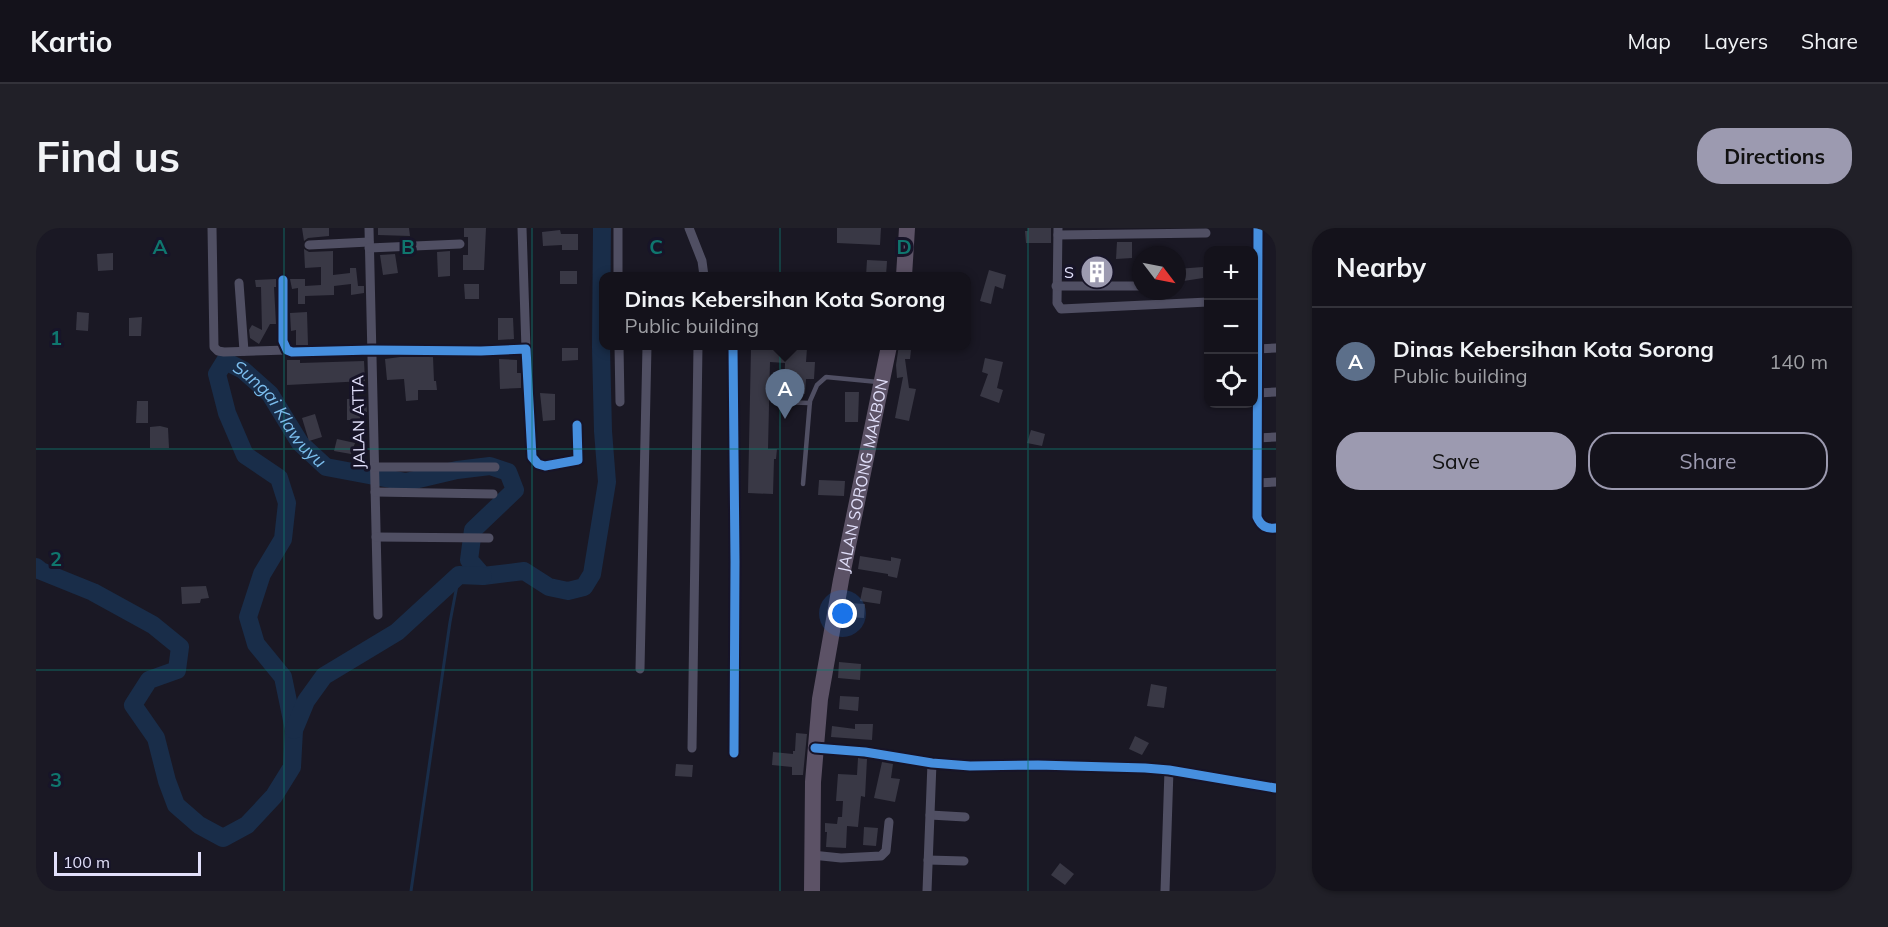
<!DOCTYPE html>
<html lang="en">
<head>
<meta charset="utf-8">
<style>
	:root { --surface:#14121b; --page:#212028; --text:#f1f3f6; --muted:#9d9ea3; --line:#33323a; --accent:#9c9ab0 }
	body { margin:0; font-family:Mulish,sans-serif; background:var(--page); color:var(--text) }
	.controls { position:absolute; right:18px; top:18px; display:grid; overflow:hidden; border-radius:12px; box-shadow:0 2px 4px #0004 }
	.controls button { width:54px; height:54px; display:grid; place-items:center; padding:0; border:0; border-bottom:2px solid var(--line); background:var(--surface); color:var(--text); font:30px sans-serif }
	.compass { position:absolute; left:1096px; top:18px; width:54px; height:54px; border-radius:50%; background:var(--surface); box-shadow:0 2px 4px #0004; rotate:122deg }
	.scale { position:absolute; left:18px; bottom:15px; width:147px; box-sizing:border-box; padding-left:6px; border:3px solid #e2e0fb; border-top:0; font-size:16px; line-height:21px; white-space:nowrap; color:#e2e0fb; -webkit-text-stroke:4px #171428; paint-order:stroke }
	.you { position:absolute; left:807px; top:386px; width:21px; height:21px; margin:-15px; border:4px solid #fff; border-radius:50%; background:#1a73e8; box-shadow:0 0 0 9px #1a73e833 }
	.badge { display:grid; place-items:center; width:39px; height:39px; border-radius:50%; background:var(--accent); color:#fff; font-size:20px; font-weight:700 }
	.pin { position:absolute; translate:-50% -50px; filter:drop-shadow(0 2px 3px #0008) }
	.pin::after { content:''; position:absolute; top:32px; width:21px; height:18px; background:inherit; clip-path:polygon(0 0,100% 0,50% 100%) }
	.popup { position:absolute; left:563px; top:44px; width:372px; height:78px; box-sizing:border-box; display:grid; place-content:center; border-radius:12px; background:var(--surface); filter:drop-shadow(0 2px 4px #0005); font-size:20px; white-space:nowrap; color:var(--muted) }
	.popup b { font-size:22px; color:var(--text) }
	.popup::after { content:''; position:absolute; left:50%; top:100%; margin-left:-12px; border:12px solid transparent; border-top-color:var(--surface) }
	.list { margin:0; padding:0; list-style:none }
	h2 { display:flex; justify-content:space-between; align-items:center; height:78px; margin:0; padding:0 24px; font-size:26px }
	h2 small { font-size:20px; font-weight:400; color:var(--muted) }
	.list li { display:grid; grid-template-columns:39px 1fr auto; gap:18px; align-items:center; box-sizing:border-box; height:108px; padding:0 24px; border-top:2px solid var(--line) }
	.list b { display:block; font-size:22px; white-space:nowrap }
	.list p { margin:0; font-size:20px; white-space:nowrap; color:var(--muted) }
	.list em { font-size:20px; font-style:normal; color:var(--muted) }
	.actions { display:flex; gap:12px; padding:18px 24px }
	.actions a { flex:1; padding:14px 0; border:2px solid var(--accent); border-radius:24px; text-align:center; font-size:21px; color:var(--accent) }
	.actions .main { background:var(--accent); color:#111 }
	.icon { flex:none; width:33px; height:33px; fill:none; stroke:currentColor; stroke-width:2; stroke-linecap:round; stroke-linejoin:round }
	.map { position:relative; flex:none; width:1240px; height:663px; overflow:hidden; border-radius:24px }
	header { display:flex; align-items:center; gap:36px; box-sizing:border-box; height:84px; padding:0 30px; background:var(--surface); border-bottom:2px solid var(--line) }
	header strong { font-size:28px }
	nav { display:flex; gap:33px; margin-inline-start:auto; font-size:21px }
	.intro { display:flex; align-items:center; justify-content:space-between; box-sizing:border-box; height:144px; padding:0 36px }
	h1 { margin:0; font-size:42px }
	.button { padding:15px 27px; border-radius:24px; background:var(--accent); color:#111; font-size:21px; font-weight:700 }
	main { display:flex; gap:36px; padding:0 36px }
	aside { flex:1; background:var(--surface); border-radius:24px; box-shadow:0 2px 4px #0004 }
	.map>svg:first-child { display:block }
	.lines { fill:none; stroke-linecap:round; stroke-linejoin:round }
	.stream { stroke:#192d49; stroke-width:3 }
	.river { stroke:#192d49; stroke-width:18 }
	.building { fill:#393845 }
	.service { stroke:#504f63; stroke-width:4.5 }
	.minor { stroke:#504f63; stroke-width:9 }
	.trunk { stroke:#5c5266; stroke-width:16 }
	.cycleway-casing { stroke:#171428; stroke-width:13 }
	.cycleway { stroke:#468fdf; stroke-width:9 }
	.grid { fill:none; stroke:#0f766e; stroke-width:1.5; stroke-opacity:0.55 }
	.labels { text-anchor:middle; stroke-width:6; stroke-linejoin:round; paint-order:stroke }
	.poi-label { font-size:16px; fill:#e2e0fb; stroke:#171428; text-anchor:end }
	.street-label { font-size:16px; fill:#e2e0fb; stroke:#171428 }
	.water-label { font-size:18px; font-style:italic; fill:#7bbded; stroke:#171428 }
	.grid-label { font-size:20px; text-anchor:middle; font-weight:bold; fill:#0f766e; stroke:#171428; stroke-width:6; stroke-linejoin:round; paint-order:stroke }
</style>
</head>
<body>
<header>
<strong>Kartio</strong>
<nav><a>Map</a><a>Layers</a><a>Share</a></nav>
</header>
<div class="intro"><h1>Find us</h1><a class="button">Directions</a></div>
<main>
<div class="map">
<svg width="1240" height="663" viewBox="0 0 1240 663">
	<rect width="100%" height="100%" fill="#1a1824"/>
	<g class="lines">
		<!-- stream -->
		<path class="stream" d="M375 663 414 394 423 347"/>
		<!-- river -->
		<g class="river">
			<path id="s1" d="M0 339 5 343 57 364 117 397 144 419 141 442 113 452 97 477 120 510 131 553 140 577 163 597 187 610 211 597 238 568 256 539 258 502 247 449 220 416 212 389 226 346 247 311 251 275 243 250 209 227 191 185 181 146 189 133 207 142 234 166 264 215 290 239 370 254 421 242 454 238 472 244 479 262 437 302 433 332 447 348 488 343 513 359 532 363 548 359 556 346 571 254 567 203 565 119 566 0"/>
			<path d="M258 502 270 473 288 448 361 404 423 347 447 348"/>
		</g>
	</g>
	<!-- building -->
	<g class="building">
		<path d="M266 0H293V8L272 10 268 13Z"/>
		<path d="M342 0H373L374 8 342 7Z"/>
		<path d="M428 0H450L448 42H427V27H432V9H428Z"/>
		<path d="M801 0H845L844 17 801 15Z"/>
		<path d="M992 0H1015V15H990L989 3H992Z"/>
		<path d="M524 2 525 6H542V22H526V17L507 18 506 4Z"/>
		<path d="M1081 14H1096V30L1080 31Z"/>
		<path d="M268 21 273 24 297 23V47L314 45V40H320L322 58H328V65L315 67V56L298 58V67L269 68V76H262V60L256 61 254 51H269V58L285 57V39L269 40Z"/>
		<path d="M414 23V48L402 49 401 24Z"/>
		<path d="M77 25V42L62 43 61 26Z"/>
		<path d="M359 26 362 45 347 47 344 27Z"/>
		<path d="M831 32 851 33 850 48H830Z"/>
		<path d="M1167 39V50L1141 54V41Z"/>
		<path d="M953 42 970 47 967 61 959 58 955 76 944 73Z"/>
		<rect x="524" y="43" width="17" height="13"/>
		<path d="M240 51V59H238L240 96H234L223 116 214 110 213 102 216 97 226 102 225 59H220L219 52Z"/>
		<path d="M428 56H443V71H429Z"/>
		<path d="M41 84 53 85 52 103 40 102Z"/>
		<path d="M271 84 272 117H260V102L255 103 254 85Z"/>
		<path d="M106 89 105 108H93V90Z"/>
		<path d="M462 90H477L478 111 462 112Z"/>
		<path d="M863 117H867L868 121 875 122 874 131H869L873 160 880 161 873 193 859 190 867 149 861 150 860 137Z"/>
		<path d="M750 119 771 120 770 134H779L778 151H770L769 166 748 165 749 135 734 134 732 221H741L740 231H738L737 266 712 265 715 120 750 121Z"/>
		<path d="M526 120H542V132L526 133Z"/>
		<path d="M364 129H397L398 153H400L401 162H382V172L370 173 368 151 351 152 349 131Z"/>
		<path d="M949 130 967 134 961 160 967 162 963 175 944 168 952 146 946 144Z"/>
		<path d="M463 131 481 132V145H485V160L464 161Z"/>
		<path d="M251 132H264V135L328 133 329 153 251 157Z"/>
		<path d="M809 164H823L822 194H809Z"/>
		<path d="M504 165 519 166V192L507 193Z"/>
		<path d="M330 170 331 184H324V192H311V171Z"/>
		<path d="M101 173H112V195H100Z"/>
		<path d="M279 186 286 209 273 213 266 190Z"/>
		<path d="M124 198 132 200 133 220H114V199Z"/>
		<path d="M995 202 1009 206 1006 218 991 215Z"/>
		<path d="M301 211 319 215 315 226 298 223Z"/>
		<path d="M783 252 809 253 808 268 782 267Z"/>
		<path d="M824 328 855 333V329L865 331 861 350 852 348V346L822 341Z"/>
		<path d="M170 358 173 370 165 371 164 375 146 376 145 359Z"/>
		<path d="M827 359 846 363 844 376 824 373Z"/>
		<path d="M812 375 829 376 828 390 811 389Z"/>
		<path d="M803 434 825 436 824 452 802 450Z"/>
		<path d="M1115 456 1131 459 1128 480 1111 478Z"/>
		<path d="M804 468 823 469 822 483 803 481Z"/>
		<path d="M819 496H837L836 512 795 509 796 498 819 501Z"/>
		<path d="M760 505 771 506 767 547H756V539L736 537 737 524 757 526V523H759Z"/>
		<path d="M1099 508 1113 515 1106 527 1093 521Z"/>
		<path d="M822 530 831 531 829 569 825 568 822 599 811 598 810 620 790 619 791 604H789V595L801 596 802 589H806L807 573H800L802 546 821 547Z"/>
		<path d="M846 534 857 536 855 550 864 551 859 574 838 570Z"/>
		<path d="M640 536 657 537 656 549 639 548Z"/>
		<path d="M828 599 842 600 840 618 827 617Z"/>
		<path d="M1024 635 1038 646 1029 657 1015 647Z"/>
	</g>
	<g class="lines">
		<!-- service -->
		<g class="service">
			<path d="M740 174 774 175"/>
			<path d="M767 256 774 173 781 157 790 149 842 154"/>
		</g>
		<!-- minor -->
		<g class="minor">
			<path d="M176 0 178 119 182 123 188 124 251 122"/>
			<path d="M333 0 342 387"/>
			<path d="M486 0 490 121"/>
			<path d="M582 0V48"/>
			<path d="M653 0 666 33 668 48"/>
			<path d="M1022 0 1021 75 1025 81 1172 74"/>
			<path d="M1222 0 1221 289C1225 298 1230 301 1240 300"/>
			<path d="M1022 7 1170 5"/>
			<path d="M273 17 333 14"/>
			<path d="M333 20 424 16"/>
			<path d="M247 52V113L251 122 256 124 336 122 445 123 490 121 496 229 502 236 509 238 542 232 541 197"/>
			<path d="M203 55 208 123"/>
			<path d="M1020 58H1105"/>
			<path d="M583 118 584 174"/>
			<path d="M697 118 699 333 698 525"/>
			<path d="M1221 121 1240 120"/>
			<path d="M1221 165 1240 164"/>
			<path d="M1221 210 1240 209"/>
			<path d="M338 239H459"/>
			<path d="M1221 255 1240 254"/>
			<path d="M339 264 457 266"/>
			<path d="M340 309 453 310"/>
			<path d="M604 441 611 118"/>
			<path d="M656 520 662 118"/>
			<path d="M779 520 829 524 896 535 934 538 1002 537 1109 540 1133 542 1239 560"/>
			<path d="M894 587 929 589"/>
			<path d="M776 627 805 630 845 628 850 623 853 594"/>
			<path d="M892 632 928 633"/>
			<path d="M891 663 896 535"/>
			<path d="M1129 663 1133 542"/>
		</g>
		<!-- trunk -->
		<g class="trunk">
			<path d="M868 48 871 0"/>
			<path id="s2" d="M776 663 777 554 784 471 805 352 853 118"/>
		</g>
		<!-- cycleway casing -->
		<g class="cycleway-casing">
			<g id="cycleway">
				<path d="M1222 0 1221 289C1225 298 1230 301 1240 300"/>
				<path d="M247 52V113L251 122 256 124 336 122 445 123 490 121 496 229 502 236 509 238 542 232 541 197"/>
				<path d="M697 118 699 333 698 525"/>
				<path d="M779 520 829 524 896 535 934 538 1002 537 1109 540 1133 542 1239 560"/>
			</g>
		</g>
		<!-- cycleway -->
		<use href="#cycleway" class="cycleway"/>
	</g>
	<!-- grid -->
	<path class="grid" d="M248 0V663M496 0V663M744 0V663M992 0V663M0 221H1240M0 442H1240"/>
	<!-- icons -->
	<defs>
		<g id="building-disc" transform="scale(1.725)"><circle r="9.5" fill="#9c9ab0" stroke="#171428"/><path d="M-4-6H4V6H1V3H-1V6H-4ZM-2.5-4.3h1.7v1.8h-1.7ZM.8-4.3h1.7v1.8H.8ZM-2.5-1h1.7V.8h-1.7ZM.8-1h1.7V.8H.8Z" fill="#fff"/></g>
	</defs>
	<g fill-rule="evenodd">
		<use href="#building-disc" x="1061" y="44"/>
	</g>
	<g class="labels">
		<!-- poi labels -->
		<g class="poi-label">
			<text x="1038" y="50">S</text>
		</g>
		<!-- street labels -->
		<g class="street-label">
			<text transform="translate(322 194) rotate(-91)" y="6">JALAN ATTA</text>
			<text dy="6" stroke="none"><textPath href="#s2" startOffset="420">JALAN SORONG MAKBON</textPath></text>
		</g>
		<!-- water labels -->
		<g class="water-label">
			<text dy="6" stroke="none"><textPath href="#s1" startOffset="1048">Sungai Klawuyu</textPath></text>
		</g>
	</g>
	<g class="grid-label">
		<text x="124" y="26">A</text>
		<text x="372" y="26">B</text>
		<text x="620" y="26">C</text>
		<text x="868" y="26">D</text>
		<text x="20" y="117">1</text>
		<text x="20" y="338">2</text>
		<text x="20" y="559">3</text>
	</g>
</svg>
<div class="controls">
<button>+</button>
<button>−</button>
<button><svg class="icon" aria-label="locate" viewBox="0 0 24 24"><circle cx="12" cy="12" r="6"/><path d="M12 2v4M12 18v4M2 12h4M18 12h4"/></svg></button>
</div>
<svg class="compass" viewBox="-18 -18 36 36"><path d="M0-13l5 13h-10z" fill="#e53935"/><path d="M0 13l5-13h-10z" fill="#9d9ea3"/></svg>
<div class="scale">100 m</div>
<div class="you"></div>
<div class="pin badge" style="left:749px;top:191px;background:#5c6f8a">A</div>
<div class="popup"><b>Dinas Kebersihan Kota Sorong</b>Public building</div>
</div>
<aside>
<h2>Nearby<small></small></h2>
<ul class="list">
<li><span class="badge" style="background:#5c6f8a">A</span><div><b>Dinas Kebersihan Kota Sorong</b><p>Public building</p></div><em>140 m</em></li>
</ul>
<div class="actions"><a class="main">Save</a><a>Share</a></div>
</aside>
</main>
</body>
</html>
